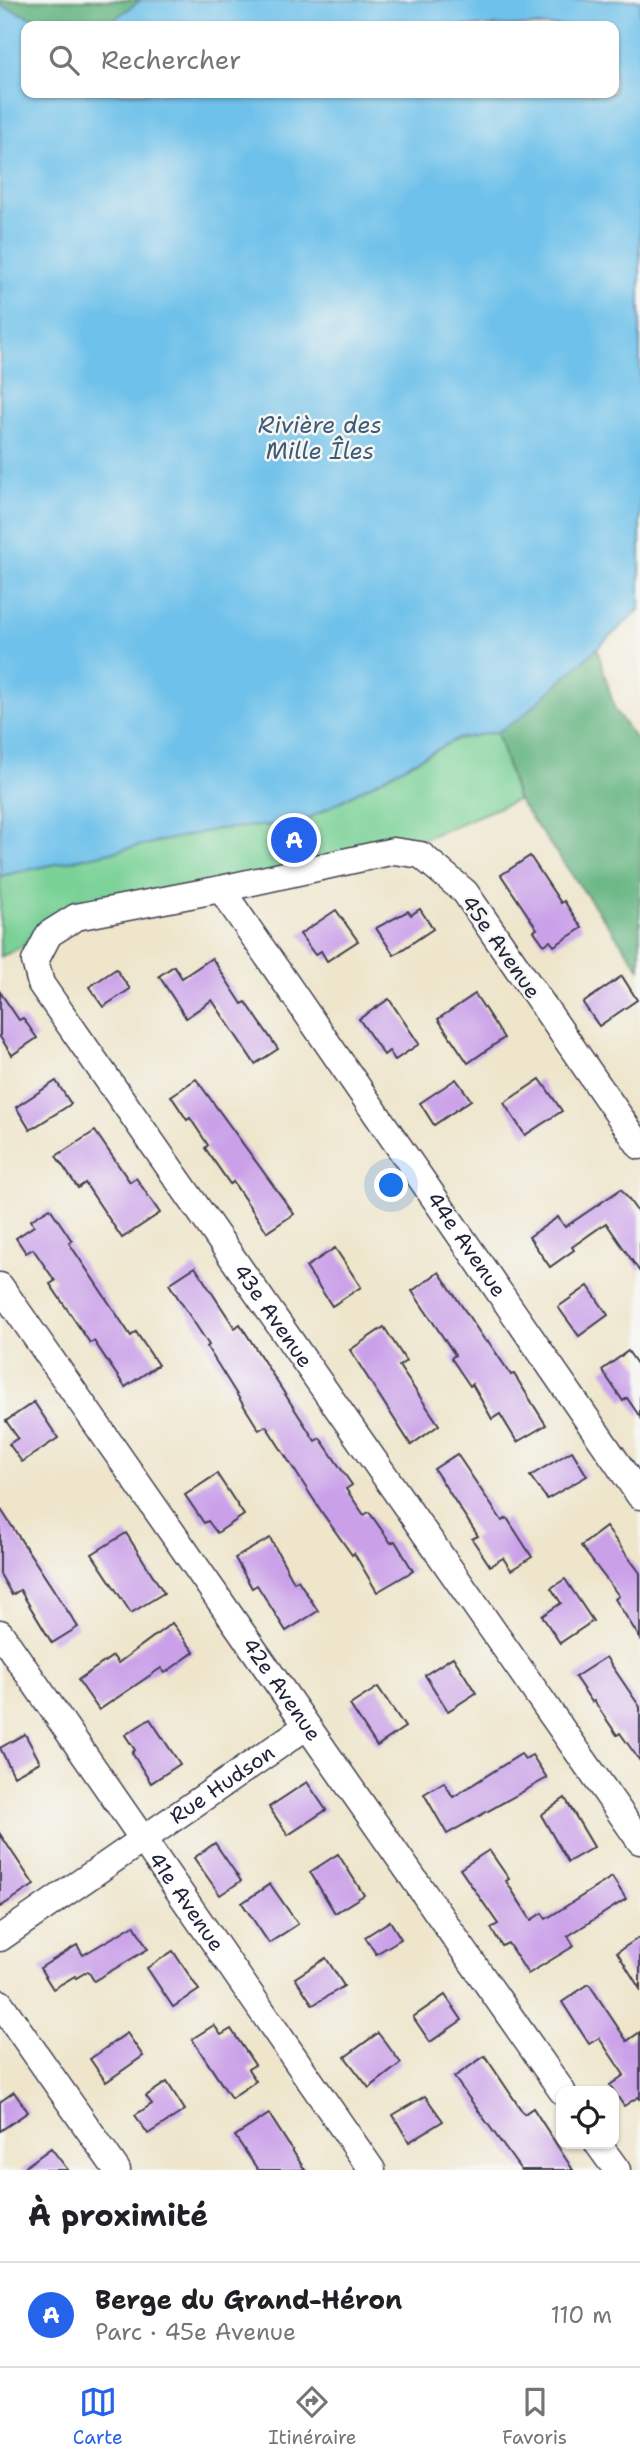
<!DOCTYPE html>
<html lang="fr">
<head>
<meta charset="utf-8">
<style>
	:root { --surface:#fff; --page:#f2f2f2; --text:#202124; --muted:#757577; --line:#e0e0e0; --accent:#2563eb }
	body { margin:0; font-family:"Shantell Sans",sans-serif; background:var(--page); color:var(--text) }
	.controls { position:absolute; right:21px; bottom:21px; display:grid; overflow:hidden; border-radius:14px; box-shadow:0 2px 5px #0004 }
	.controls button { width:63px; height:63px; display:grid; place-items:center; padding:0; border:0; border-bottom:2px solid var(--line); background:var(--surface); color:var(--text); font:35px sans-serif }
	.you { position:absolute; left:392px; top:1186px; width:24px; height:24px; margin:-18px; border:5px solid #fff; border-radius:50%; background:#1a73e8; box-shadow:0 0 0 10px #1a73e833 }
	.badge { display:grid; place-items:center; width:46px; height:46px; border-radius:50%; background:var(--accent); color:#fff; font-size:23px; font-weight:700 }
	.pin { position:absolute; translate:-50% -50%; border:4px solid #fff; box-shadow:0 2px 7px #0006 }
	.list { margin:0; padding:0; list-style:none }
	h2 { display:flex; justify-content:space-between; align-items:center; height:91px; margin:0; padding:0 28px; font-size:30px }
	h2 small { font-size:23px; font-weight:400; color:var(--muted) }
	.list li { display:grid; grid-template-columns:46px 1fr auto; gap:21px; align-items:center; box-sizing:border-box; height:105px; padding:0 28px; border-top:2px solid var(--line) }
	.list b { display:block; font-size:26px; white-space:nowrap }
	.list p { margin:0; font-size:23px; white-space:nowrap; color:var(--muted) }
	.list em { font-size:23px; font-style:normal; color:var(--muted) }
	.icon { flex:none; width:38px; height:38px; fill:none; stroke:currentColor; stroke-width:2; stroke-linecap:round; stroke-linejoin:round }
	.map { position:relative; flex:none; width:640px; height:2170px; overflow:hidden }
	.search { position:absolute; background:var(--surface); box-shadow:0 2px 5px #0004; left:21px; right:21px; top:21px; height:77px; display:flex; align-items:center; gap:18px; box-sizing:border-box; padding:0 24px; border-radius:14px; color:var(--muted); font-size:26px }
	.sheet { height:196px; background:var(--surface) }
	nav { display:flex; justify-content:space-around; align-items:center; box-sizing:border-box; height:98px; border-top:2px solid var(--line); background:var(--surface); font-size:19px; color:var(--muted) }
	nav a { display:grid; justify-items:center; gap:4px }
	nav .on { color:var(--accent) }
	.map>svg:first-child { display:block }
	.green { fill:#79d196; stroke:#4e7a68; stroke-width:2 }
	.forest { fill:#62b37f; stroke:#426a5d; stroke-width:2 }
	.water { fill:#6ec1ea; stroke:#487292; stroke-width:2; fill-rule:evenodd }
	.building { fill:#caa1e9 }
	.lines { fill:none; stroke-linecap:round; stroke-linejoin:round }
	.minor-casing { stroke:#413f51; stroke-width:29 }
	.minor { stroke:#fff; stroke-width:26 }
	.labels { text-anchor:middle; stroke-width:5; stroke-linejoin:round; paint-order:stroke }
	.street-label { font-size:21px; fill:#22223b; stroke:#f6f6f2 }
	.water-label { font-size:23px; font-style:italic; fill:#3d5a78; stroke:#f6f6f2 }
</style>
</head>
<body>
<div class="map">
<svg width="640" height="2170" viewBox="0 0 640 2170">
	<rect width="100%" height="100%" fill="#f6f6f2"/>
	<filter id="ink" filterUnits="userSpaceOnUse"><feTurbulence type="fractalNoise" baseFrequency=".0143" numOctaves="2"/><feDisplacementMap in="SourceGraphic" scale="14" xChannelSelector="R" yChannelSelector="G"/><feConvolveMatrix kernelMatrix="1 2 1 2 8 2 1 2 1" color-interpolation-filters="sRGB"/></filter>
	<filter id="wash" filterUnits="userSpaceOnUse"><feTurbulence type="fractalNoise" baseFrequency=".00686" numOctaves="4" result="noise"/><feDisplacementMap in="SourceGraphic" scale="28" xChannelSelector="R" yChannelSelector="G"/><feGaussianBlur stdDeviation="1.57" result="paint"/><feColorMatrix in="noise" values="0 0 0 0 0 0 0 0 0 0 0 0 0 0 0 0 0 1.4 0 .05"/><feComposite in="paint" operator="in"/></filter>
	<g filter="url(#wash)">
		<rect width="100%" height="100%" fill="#eee5cb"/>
		<!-- green -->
		<path class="green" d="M497 732 517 800 394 851 49 934 0 957V876L217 829 300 823 456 739Z"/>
		<!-- forest -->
		<g class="forest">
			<path d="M0 0H141L112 21 48 24 0 5Z"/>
			<path d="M597 648 615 710 640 745V969L518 800 497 732Z"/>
		</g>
		<!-- water -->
		<path class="water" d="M141 0H640V609L519 719 497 732 456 739 300 823 217 829 0 876V5L48 24 112 21ZM26 26H614V93H26Z"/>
		<g id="blocks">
			<!-- building -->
			<g class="building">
				<path d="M530 856 561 903 564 901 582 928 554 946 550 941 544 945 534 931 537 929 501 875Z"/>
				<path d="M420 909 433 929 394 955 376 928 408 911 411 915Z"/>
				<path d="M336 910 358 941 327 961 321 951 315 955 300 934Z"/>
				<path d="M212 958 242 1004 246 1002 278 1049 255 1064 212 1000 186 1018 159 976 174 966 182 978Z"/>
				<path d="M116 969 130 989 103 1007 89 987Z"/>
				<path d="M622 976 637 1000 599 1026 583 1003Z"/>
				<path d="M0 992 19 1020 23 1018 37 1038 12 1055 0 1037Z"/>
				<path d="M475 994 504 1038 468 1063 438 1019Z"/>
				<path d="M389 999 419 1044 395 1060 389 1051 384 1055 359 1019Z"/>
				<path d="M196 1079 294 1214 267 1232 233 1182 230 1184 205 1148 208 1145 190 1118 187 1120 171 1096Z"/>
				<path d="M456 1079 471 1100 434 1125 420 1103Z"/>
				<path d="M540 1079 562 1111 525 1135 504 1103Z"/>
				<path d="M56 1081 71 1104 30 1130 16 1107Z"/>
				<path d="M95 1131 130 1182 136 1178 160 1213 122 1238 85 1183 78 1188 56 1156Z"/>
				<path d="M621 1189 640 1215V1272L606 1223 572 1247 574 1250 550 1267 529 1237 558 1217 565 1227Z"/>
				<path d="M50 1208 72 1241 69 1243 131 1336 136 1332 158 1365 125 1387 94 1341 90 1343 67 1309 50 1284 55 1281 33 1249 26 1253 16 1238 34 1226 31 1220Z"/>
				<path d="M335 1248 361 1287 332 1306 306 1267Z"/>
				<path d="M195 1267 235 1328 240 1324 315 1441 320 1438 352 1485 346 1489 364 1515 369 1512 391 1543 395 1541 413 1571 377 1592 354 1553 352 1555 323 1514 266 1426 259 1430 207 1347 209 1345 169 1284Z"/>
				<path d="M439 1272 486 1342 488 1341 511 1375 514 1374 546 1425 517 1442 500 1414 492 1419 472 1384 470 1386 451 1358 455 1355 412 1291Z"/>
				<path d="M588 1286 608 1315 579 1336 558 1307Z"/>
				<path d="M384 1327 406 1361 399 1366 439 1425 411 1445 350 1350Z"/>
				<path d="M628 1351 640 1368V1417L627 1398 623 1401 602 1370Z"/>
				<path d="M34 1402 58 1438 22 1462 9 1444 18 1438 6 1421Z"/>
				<path d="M572 1451 587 1476 547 1499 530 1476Z"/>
				<path d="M457 1454 502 1521 507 1518 532 1557 511 1570 503 1558 490 1566 472 1539 478 1536 434 1469Z"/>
				<path d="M217 1474 244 1515 217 1533 208 1521 204 1523 185 1495Z"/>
				<path d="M0 1508 78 1627 52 1643 20 1590 12 1595 0 1574Z"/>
				<path d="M606 1527 640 1573V1638L615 1599 619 1596 581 1546Z"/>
				<path d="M126 1533 164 1593 131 1613 92 1554Z"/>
				<path d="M270 1538 294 1582 298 1580 318 1611 286 1631 257 1585 252 1588 235 1558Z"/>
				<path d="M565 1579 593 1621 560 1643 542 1616 561 1603 551 1588Z"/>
				<path d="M172 1623 194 1652 165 1673 161 1668 99 1710 78 1680 113 1656 118 1663Z"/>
				<path d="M453 1657 476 1693 448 1711 425 1675Z"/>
				<path d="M606 1657 640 1707V1761L620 1733 617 1735 594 1701 592 1702 575 1677Z"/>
				<path d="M378 1687 405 1727 377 1746 350 1705Z"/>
				<path d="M150 1719 180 1764 151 1783 132 1753 135 1750 125 1735Z"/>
				<path d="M25 1734 40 1762 14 1776 0 1748Z"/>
				<path d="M521 1754 525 1759 532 1755 547 1778 447 1834 424 1794 444 1782 453 1797Z"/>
				<path d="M307 1782 326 1810 288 1835 269 1807Z"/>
				<path d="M565 1798 594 1847 568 1862 541 1815Z"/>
				<path d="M0 1834 34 1885 0 1907Z"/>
				<path d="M215 1843 241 1881 220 1895 194 1858Z"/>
				<path d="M489 1850 509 1879 506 1881 531 1920 542 1913 546 1919 612 1877 626 1899 568 1936 574 1946 528 1974 508 1943 502 1946 491 1928 498 1924 460 1869Z"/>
				<path d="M338 1854 364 1895 335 1913 310 1872Z"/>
				<path d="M270 1884 298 1924 269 1943 242 1903Z"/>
				<path d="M390 1921 401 1939 376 1954 365 1937Z"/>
				<path d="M134 1925 148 1949 94 1981 88 1971 76 1978 75 1976 53 1989 40 1968 77 1945 83 1955Z"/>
				<path d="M640 1937V1989L617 1952Z"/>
				<path d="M173 1951 199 1990 173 2007 147 1968Z"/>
				<path d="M326 1958 344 1986 313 2005 295 1978Z"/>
				<path d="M589 1984 627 2041 640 2032V2099L638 2097 624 2106 610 2085 624 2075 599 2038 589 2044 562 2002Z"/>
				<path d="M445 1995 462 2020 430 2042 413 2017Z"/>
				<path d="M214 2025 221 2035 231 2029 255 2065 248 2069 256 2081 231 2098 192 2039Z"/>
				<path d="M127 2033 143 2056 106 2082 90 2059Z"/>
				<path d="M378 2033 401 2063 369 2088 345 2057Z"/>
				<path d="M485 2056 524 2114 533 2108 573 2170H521L454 2077Z"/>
				<path d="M167 2082 185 2110 148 2134 135 2115 152 2104 146 2096Z"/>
				<path d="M14 2092 28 2112 0 2131V2102Z"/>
				<path d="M425 2096 443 2121 409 2142 393 2115Z"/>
				<path d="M269 2114 305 2170H258L235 2136Z"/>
				<path d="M51 2148 68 2170H21Z"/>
			</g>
		</g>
	</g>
	<g filter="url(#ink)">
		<use href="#blocks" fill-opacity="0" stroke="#413f51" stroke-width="2"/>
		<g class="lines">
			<!-- minor casing -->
			<g class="minor-casing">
				<g id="minor">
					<path id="s1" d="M221 889 640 1496"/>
					<path id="s2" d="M640 1146 465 892 421 855 394 851 221 889 76 917 49 934 35 961 41 984 640 1841"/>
					<path id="s3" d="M0 1286 562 2091"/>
					<path id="s4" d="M0 1633 372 2170"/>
					<path id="s5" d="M0 1938 307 1726"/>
					<path d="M0 2003 117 2170"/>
					<path d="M598 2144 617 2170"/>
				</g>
			</g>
			<!-- minor -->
			<use href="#minor" class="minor"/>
		</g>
	</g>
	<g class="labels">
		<!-- street labels -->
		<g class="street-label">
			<text transform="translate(501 947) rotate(55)" y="7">45e Avenue</text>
			<text dy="7" stroke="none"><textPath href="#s1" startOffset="432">44e Avenue</textPath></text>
			<text dy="7" stroke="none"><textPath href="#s2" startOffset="1209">43e Avenue</textPath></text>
			<text dy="7" stroke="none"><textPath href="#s3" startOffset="492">42e Avenue</textPath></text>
			<text dy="7" stroke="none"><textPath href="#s5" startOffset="270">Rue Hudson</textPath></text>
			<text dy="7" stroke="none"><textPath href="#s4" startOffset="327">41e Avenue</textPath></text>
		</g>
		<!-- water labels -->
		<g class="water-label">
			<text x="320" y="433">Rivière des<tspan x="320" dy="26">Mille Îles</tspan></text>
		</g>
	</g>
</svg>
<div class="controls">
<button><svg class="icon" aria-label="locate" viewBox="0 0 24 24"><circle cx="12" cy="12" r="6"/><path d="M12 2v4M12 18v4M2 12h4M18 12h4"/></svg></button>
</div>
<div class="you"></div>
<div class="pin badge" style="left:294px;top:840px">A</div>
<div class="search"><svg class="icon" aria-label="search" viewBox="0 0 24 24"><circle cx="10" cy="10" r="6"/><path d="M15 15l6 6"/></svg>Rechercher</div>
</div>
<section class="sheet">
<h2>À proximité<small></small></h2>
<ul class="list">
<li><span class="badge">A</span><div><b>Berge du Grand-Héron</b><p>Parc · 45e Avenue</p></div><em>110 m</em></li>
</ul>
</section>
<nav>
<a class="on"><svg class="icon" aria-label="map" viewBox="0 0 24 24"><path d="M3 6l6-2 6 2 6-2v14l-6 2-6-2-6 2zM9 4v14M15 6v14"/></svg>Carte</a>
<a><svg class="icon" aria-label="directions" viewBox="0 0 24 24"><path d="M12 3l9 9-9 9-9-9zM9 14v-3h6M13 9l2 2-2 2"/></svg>Itinéraire</a>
<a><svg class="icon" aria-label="saved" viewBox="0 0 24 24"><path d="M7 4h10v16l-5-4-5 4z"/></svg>Favoris</a>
</nav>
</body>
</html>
